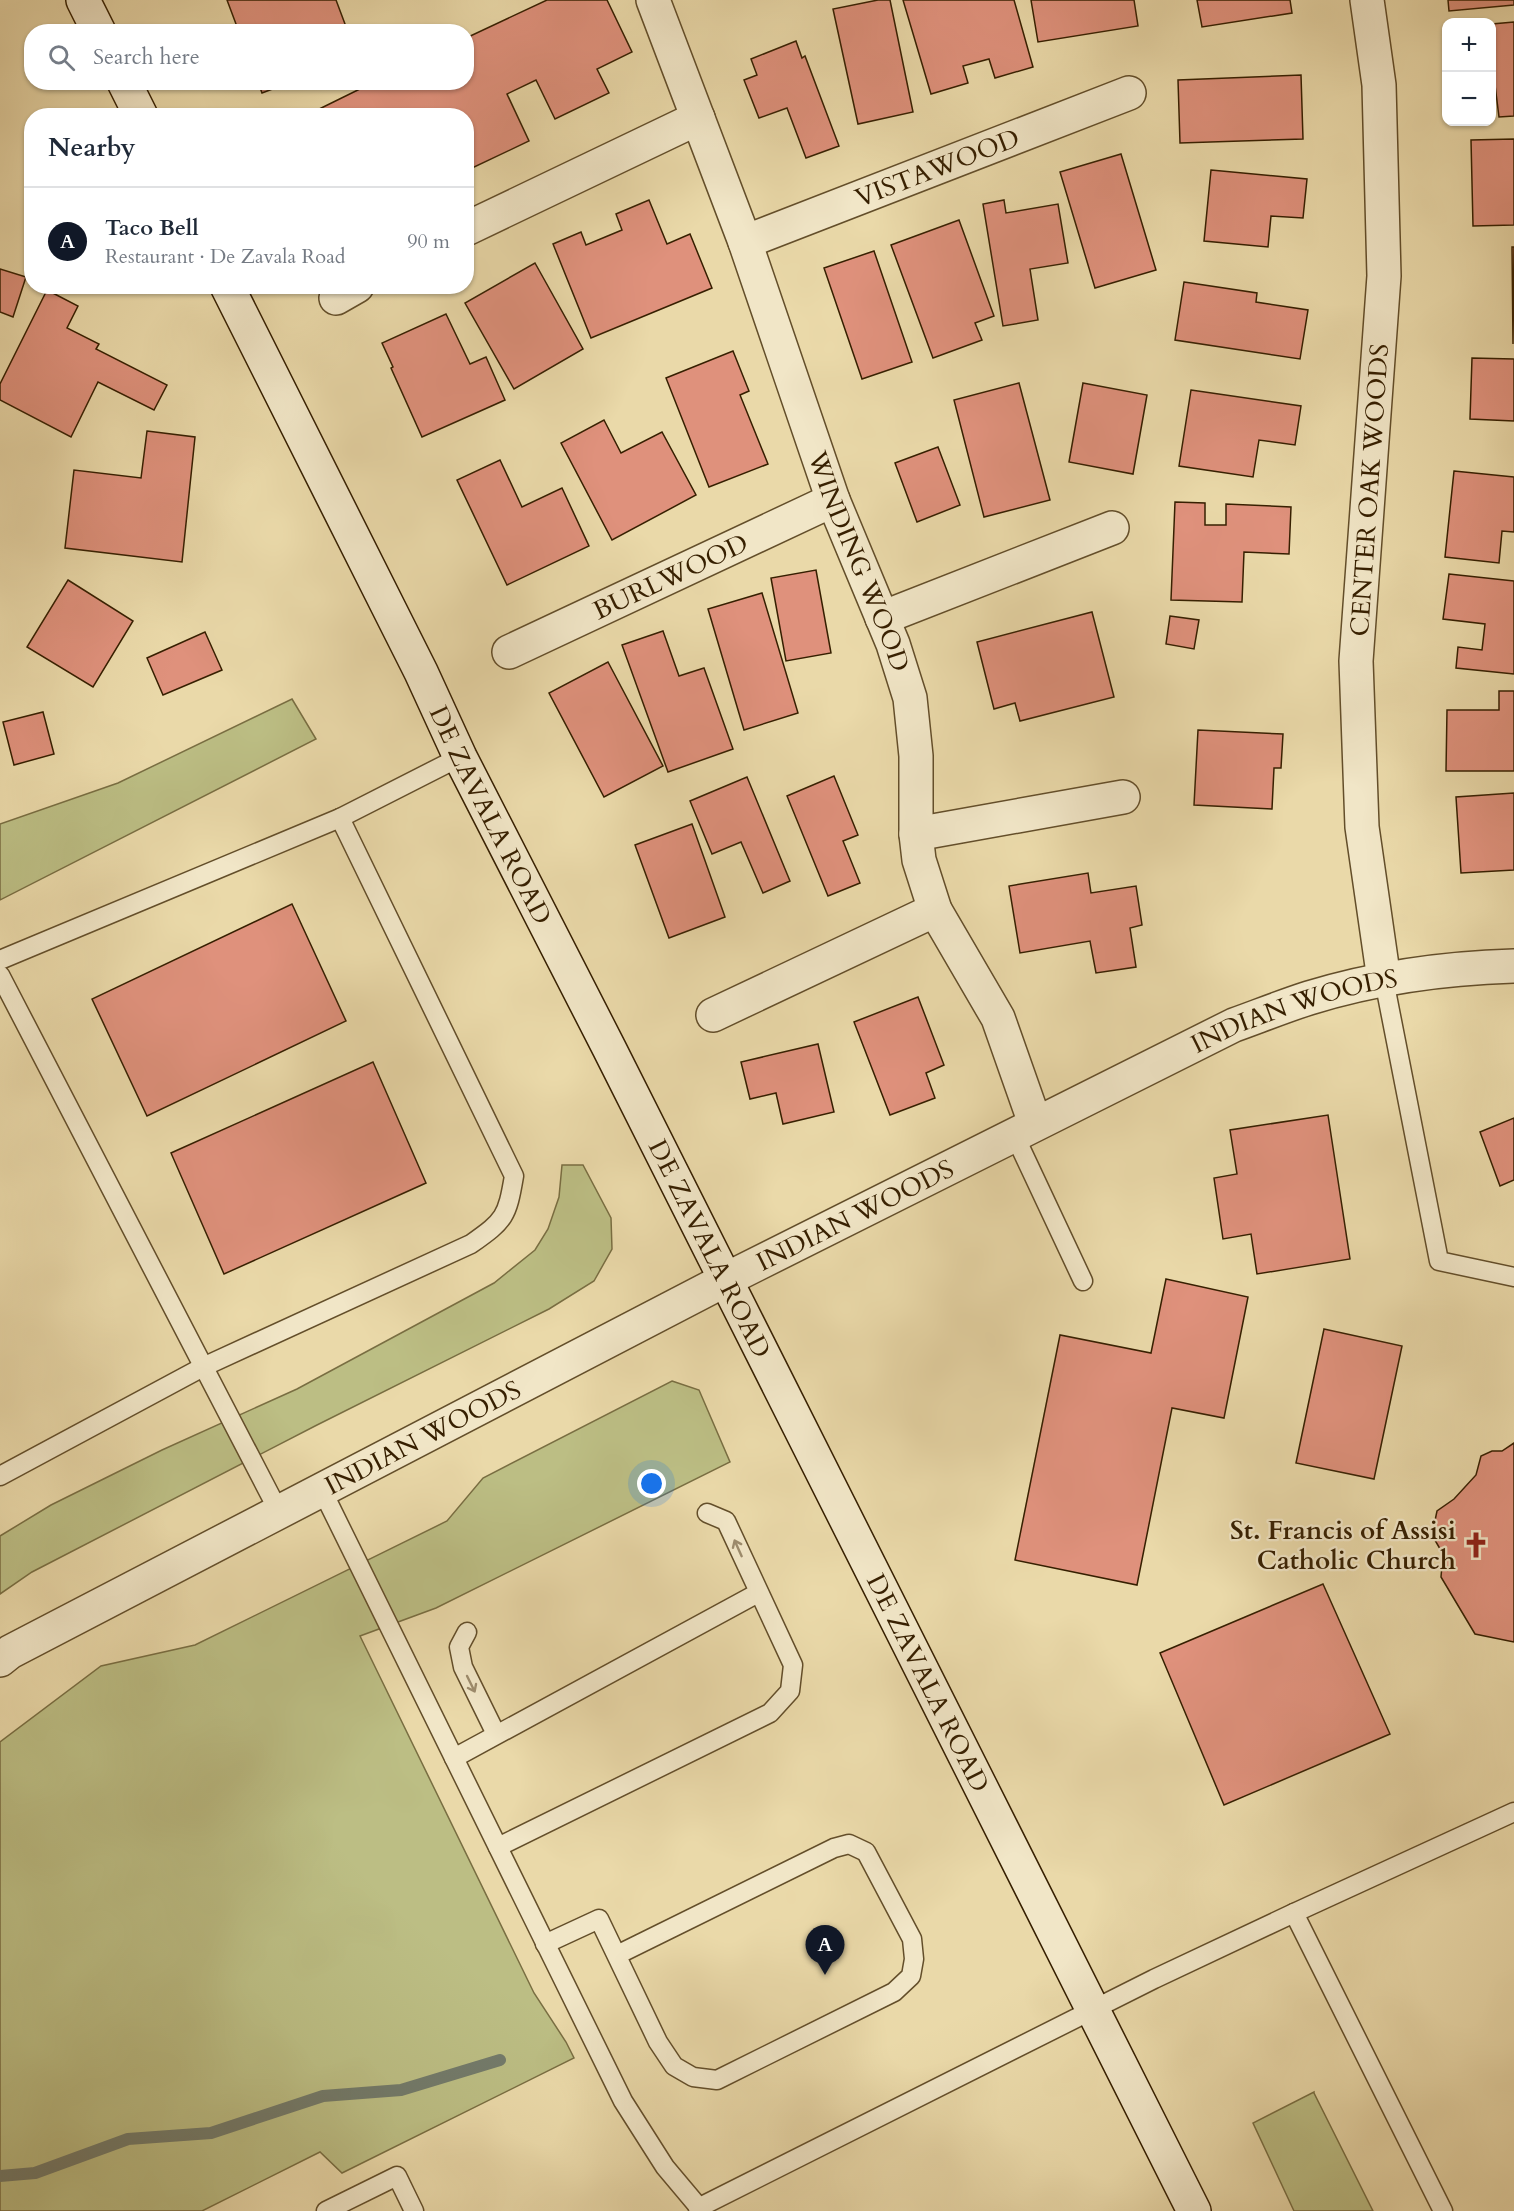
<!DOCTYPE html>
<html lang="en">
<head>
<meta charset="utf-8">
<style>
	:root { --surface:#fff; --page:#f2f2f3; --text:#1f2937; --muted:#747a83; --line:#e0e1e3; --accent:#111827 }
	body { margin:0; font-family:Cardo,serif; background:var(--page); color:var(--text) }
	.controls { position:absolute; right:18px; top:18px; display:grid; overflow:hidden; border-radius:12px; box-shadow:0 2px 4px #0004 }
	.controls button { width:54px; height:54px; display:grid; place-items:center; padding:0; border:0; border-bottom:2px solid var(--line); background:var(--surface); color:var(--text); font:30px sans-serif }
	.you { position:absolute; left:652px; top:1484px; width:21px; height:21px; margin:-15px; border:4px solid #fff; border-radius:50%; background:#1a73e8; box-shadow:0 0 0 9px #1a73e833 }
	.badge { display:grid; place-items:center; width:39px; height:39px; border-radius:50%; background:var(--accent); color:#fff; font-size:20px; font-weight:700 }
	.pin { position:absolute; translate:-50% -50px; filter:drop-shadow(0 2px 3px #0008) }
	.pin::after { content:''; position:absolute; top:32px; width:21px; height:18px; background:inherit; clip-path:polygon(0 0,100% 0,50% 100%) }
	.list { margin:0; padding:0; list-style:none }
	h2 { display:flex; justify-content:space-between; align-items:center; height:78px; margin:0; padding:0 24px; font-size:26px }
	h2 small { font-size:20px; font-weight:400; color:var(--muted) }
	.list li { display:grid; grid-template-columns:39px 1fr auto; gap:18px; align-items:center; box-sizing:border-box; height:108px; padding:0 24px; border-top:2px solid var(--line) }
	.list b { display:block; font-size:22px; white-space:nowrap }
	.list p { margin:0; font-size:20px; white-space:nowrap; color:var(--muted) }
	.list em { font-size:20px; font-style:normal; color:var(--muted) }
	.icon { flex:none; width:33px; height:33px; fill:none; stroke:currentColor; stroke-width:2; stroke-linecap:round; stroke-linejoin:round }
	.map { position:relative; flex:none; width:1514px; height:2211px; overflow:hidden }
	.search { position:absolute; background:var(--surface); box-shadow:0 2px 4px #0004; left:24px; top:24px; width:450px; height:66px; display:flex; align-items:center; gap:15px; box-sizing:border-box; padding:0 21px; border-radius:24px; color:var(--muted); font-size:22px }
	.panel { position:absolute; background:var(--surface); box-shadow:0 2px 4px #0004; left:24px; top:108px; width:450px; height:186px; border-radius:24px }
	.map>svg:first-child { display:block }
	.green { fill:#bcbe84; stroke:#796e42; stroke-width:1.5 }
	.lines { fill:none; stroke-linecap:round; stroke-linejoin:round }
	.stream { stroke:#737b6b; stroke-width:12 }
	.building { fill:#df917c; stroke:#361f00; stroke-width:1.5 }
	.service-casing { stroke:#634e2a; stroke-width:21 }
	.minor-casing { stroke:#634e2a; stroke-width:36 }
	.secondary-casing { stroke:#361f00; stroke-width:36 }
	.service { stroke:#f1e6c7; stroke-width:18 }
	.minor { stroke:#f1e6c7; stroke-width:33 }
	.secondary { stroke:#f1e6c7; stroke-width:33 }
	.oneway { stroke:#9d8c6d }
	.labels { text-anchor:middle; stroke-width:4.5; stroke-linejoin:round; paint-order:stroke }
	.street-label { font-size:26px; fill:#361f00; stroke:#f1e6c7 }
	.poi-label { font-size:26px; font-weight:bold; fill:#361f00; stroke:#f1e6c7; text-anchor:end }
</style>
</head>
<body>
<div class="map">
<svg width="1514" height="2211" viewBox="0 0 1514 2211">
	<rect width="100%" height="100%" fill="#ead9a9"/>
	<filter id="stains"><feTurbulence type="fractalNoise" baseFrequency=".00333" numOctaves="4"/><feColorMatrix values="0 0 0 0 .2 0 0 0 0 .09 0 0 0 0 .02 0 0 0 .5 -.17"/></filter>
	<radialGradient id="worn" r=".72"><stop offset=".6" stop-color="#630" stop-opacity="0"/><stop offset="1" stop-color="#630" stop-opacity=".3"/></radialGradient>
	<!-- green -->
	<g class="green">
		<path d="M292 699 316 739 0 900V824L118 783Z"/>
		<path d="M562 1165H583L611 1218 612 1249 594 1281 549 1309 317 1425 32 1572 0 1594V1536L51 1505 162 1450 297 1389 494 1283 535 1250 548 1229 559 1197Z"/>
		<path d="M672 1381 699 1390 730 1462 436 1608 360 1636 534 1993 566 2042 574 2058 342 2173 320 2152 202 2211H0V1742L101 1666 195 1645 447 1521 483 1478Z"/>
		<path d="M1314 2092V2093L1373 2211H1294L1253 2123Z"/>
	</g>
	<g class="lines">
		<!-- stream -->
		<path class="stream" d="M0 2176 35 2173 128 2139 211 2133 323 2096 401 2090 500 2060"/>
	</g>
	<!-- building -->
	<g class="building">
		<path d="M227 0H336L348 32H239Z"/>
		<path d="M547 0H607L632 52 597 69 609 93 555 119 536 80 507 94 529 141 470 169 466 160V116H305L374 82H466V38Z"/>
		<path d="M878 0H890L913 112 858 124 833 9Z"/>
		<path d="M903 0H1014L1033 67 995 78 989 59 963 66 968 83 931 94Z"/>
		<path d="M1031 0H1134L1138 26 1038 42Z"/>
		<path d="M1197 0H1290L1292 13 1202 27Z"/>
		<path d="M1448 0H1514V5L1449 11Z"/>
		<path d="M1514 22V116L1499 117 1495 85 1492 86V24Z"/>
		<path d="M796 41 802 58 805 56 839 146 806 158 787 108 759 118 744 80 757 75 751 59Z"/>
		<path d="M1301 75 1303 139 1180 143 1178 80Z"/>
		<path d="M258 82H291L262 93Z"/>
		<path d="M1514 139V225L1473 226 1471 140Z"/>
		<path d="M1121 154 1156 270 1095 288 1060 172Z"/>
		<path d="M1211 170 1307 179 1303 218 1271 216 1268 247 1204 241Z"/>
		<path d="M649 200 667 244 690 234 712 288 591 338 553 244 581 232 586 245 622 230 616 214Z"/>
		<path d="M1004 200 1006 213 1058 204 1068 263 1030 269 1038 320 1003 326 983 204Z"/>
		<path d="M959 220 994 316 975 323 982 340 933 358 891 245Z"/>
		<path d="M1512 247H1514L1513 344Z"/>
		<path d="M874 251 912 362 862 379 824 268Z"/>
		<path d="M535 263 583 349 514 389 465 303Z"/>
		<path d="M0 269 26 277 13 317 0 312Z"/>
		<path d="M1184 282 1257 293 1256 302 1308 310 1300 359 1175 340Z"/>
		<path d="M47 290 78 306 67 328 99 344 96 349 167 385 154 410 98 382 71 437 0 400V384Z"/>
		<path d="M446 314 470 364 486 357 505 400 422 437 391 368 393 367 382 343Z"/>
		<path d="M733 351 749 391 740 395 768 464 709 487 666 378Z"/>
		<path d="M1472 358 1514 359V421L1470 419Z"/>
		<path d="M1019 383 1050 500 984 517 954 400Z"/>
		<path d="M1083 383 1147 395 1133 474 1069 462Z"/>
		<path d="M1191 390 1301 406 1295 445 1259 440 1253 477 1179 466Z"/>
		<path d="M604 420 621 453 662 432 696 495 612 540 561 443Z"/>
		<path d="M147 431 195 437 182 562 65 548 74 470 141 478Z"/>
		<path d="M938 447 960 505 917 522 895 463Z"/>
		<path d="M500 460 522 507 562 488 589 546 507 585 457 480Z"/>
		<path d="M1454 471 1514 477V532L1502 531 1499 563 1445 557Z"/>
		<path d="M1175 502 1205 503V525H1226V504L1291 507 1289 554 1244 552 1242 602 1171 600Z"/>
		<path d="M816 570 831 653 786 661 771 578Z"/>
		<path d="M1449 574 1514 581V674L1456 668 1458 647 1482 650 1485 624 1443 619Z"/>
		<path d="M68 580 133 621 93 687 27 647Z"/>
		<path d="M762 593 798 713 744 730 708 609Z"/>
		<path d="M1092 612 1114 697 1020 721 1015 703 994 709 977 642Z"/>
		<path d="M1170 616 1199 620 1194 649 1166 644Z"/>
		<path d="M663 631 679 676 704 668 733 749 668 772 622 645Z"/>
		<path d="M205 632 222 670 163 695 147 658Z"/>
		<path d="M608 662 663 766 604 797 549 693Z"/>
		<path d="M1499 691H1514V771H1446L1447 710H1499Z"/>
		<path d="M43 712 54 754 14 765 3 722Z"/>
		<path d="M1198 730 1283 734 1281 768H1274L1272 809 1194 805Z"/>
		<path d="M834 776 858 835 843 841 860 883 828 896 787 796Z"/>
		<path d="M747 777 790 881 763 893 741 842 712 854 690 801Z"/>
		<path d="M1514 793V870L1461 873 1456 797Z"/>
		<path d="M692 824 725 917 669 938 635 845Z"/>
		<path d="M1088 873 1091 893 1136 886 1142 925 1130 928 1136 967 1096 973 1090 941 1020 953 1009 886Z"/>
		<path d="M292 904 346 1021 147 1116 92 999Z"/>
		<path d="M918 997 944 1065 926 1073 935 1098 890 1115 854 1022Z"/>
		<path d="M818 1044 834 1112 783 1124 776 1093 750 1099 741 1062Z"/>
		<path d="M373 1062 426 1183 224 1274 171 1153Z"/>
		<path d="M1328 1115 1350 1259 1257 1274 1251 1234 1223 1239 1214 1178 1237 1174 1230 1130Z"/>
		<path d="M1514 1118V1180L1500 1186 1480 1132Z"/>
		<path d="M1166 1279 1248 1297 1224 1418 1172 1408 1137 1585 1015 1560 1060 1335 1151 1353Z"/>
		<path d="M1324 1329 1402 1346 1374 1479 1296 1463Z"/>
		<path d="M1514 1443V1642L1475 1634 1441 1577 1443 1554 1432 1535 1437 1511 1454 1499 1476 1475 1481 1456 1492 1451H1502Z"/>
		<path d="M1323 1584 1390 1734 1224 1805 1160 1653Z"/>
	</g>
	<g class="lines">
		<!-- service casing -->
		<g class="service-casing">
			<g id="service">
				<path d="M0 960 340 818 460 757"/>
				<path d="M0 975 279 1512"/>
				<path d="M1384 980 1439 1261 1514 1277"/>
				<path d="M1014 1134 1083 1281"/>
				<path d="M0 1476 203 1367 471 1244C505 1220 507 1217 514 1176L340 818"/>
				<path d="M322 1490 623 2101 665 2167 702 2211"/>
				<path d="M467 1632 459 1647 463 1667 496 1734"/>
				<path d="M454 1758 758 1593"/>
				<path d="M498 1847 770 1713 790 1691 793 1665 726 1521 707 1513"/>
				<path d="M545 1944 599 1919 658 2042 674 2066 693 2077 717 2080 894 1992 911 1976 914 1959 912 1939 866 1852 849 1844 834 1848 617 1955"/>
				<path d="M698 2208 1154 1979 1294 1913"/>
				<path d="M326 2211 397 2176 414 2211"/>
				<path d="M1443 2211 1294 1913 1514 1812"/>
			</g>
		</g>
		<!-- minor casing -->
		<g class="minor-casing">
			<g id="minor">
				<path id="s1" d="M653 0 745 242 833 500 893 644 910 698 916 756V834L919 860 935 910 998 1018 1035 1123"/>
				<path d="M1367 0 1379 85 1384 276 1356 661 1362 827 1384 980"/>
				<path d="M466 229 698 118"/>
				<path id="s2" d="M745 242 1129 93"/>
				<path d="M336 298 357 286"/>
				<path d="M882 618 1112 528"/>
				<path id="s3" d="M509 652 833 500"/>
				<path d="M916 834 1123 797"/>
				<path d="M713 1015 935 910"/>
				<path id="s4" d="M0 1660 10 1652 725 1280 1234 1025C1259 1016 1284 1006 1309 998 1374 978 1445 968 1514 966"/>
			</g>
		</g>
		<!-- secondary casing -->
		<g class="secondary-casing">
			<g id="secondary">
				<path d="M83 0 99 32"/>
				<path d="M124 82 141 116"/>
				<path id="s5" d="M227 286 421 672 460 757 609 1048 1194 2211"/>
			</g>
		</g>
		<!-- service -->
		<use href="#service" class="service"/>
		<!-- minor -->
		<use href="#minor" class="minor"/>
		<!-- secondary -->
		<use href="#secondary" class="secondary"/>
	</g>
	<!-- one-way arrows -->
	<defs><path id="oneway-shaft" d="M-6 0H5M1.5-3L5.5 0L1.5 3" fill="none" stroke-width="1.6" stroke-linecap="round" stroke-linejoin="round" transform="scale(1.5)"/></defs>
	<g class="oneway">
		<use href="#oneway-shaft" transform="translate(738 1548) rotate(-114)"/>
		<use href="#oneway-shaft" transform="translate(471 1684) rotate(64)"/>
	</g>
	<!-- icons -->
	<defs>
		<g id="church-bare" transform="scale(2.07)"><path d="M-1.2-6h2.4v3.5h3.3v2.4h-3.3V6h-2.4V-.1h-3.3v-2.4h3.3Z" fill="#8f2418" stroke="#f1e6c7" stroke-width="2.5" paint-order="stroke"/></g>
	</defs>
	<g fill-rule="evenodd">
		<use href="#church-bare" x="1476" y="1545"/>
	</g>
	<g class="labels">
		<!-- street labels -->
		<g class="street-label">
			<text dy="9" stroke="none"><textPath href="#s2" startOffset="206">VISTAWOOD</textPath></text>
			<text transform="translate(1369 490) rotate(-86)" y="9">CENTER OAK WOODS</text>
			<text dy="9" stroke="none"><textPath href="#s1" startOffset="598">WINDING WOOD</textPath></text>
			<text dy="9" stroke="none"><textPath href="#s3" startOffset="178">BURLWOOD</textPath></text>
			<text dy="9" stroke="none"><textPath href="#s5" startOffset="591">DE ZAVALA ROAD</textPath></text>
			<text dy="9" stroke="none"><textPath href="#s4" startOffset="1450">INDIAN WOODS</textPath></text>
			<text dy="9" stroke="none"><textPath href="#s4" startOffset="964">INDIAN WOODS</textPath></text>
			<text dy="9" stroke="none"><textPath href="#s5" startOffset="1077">DE ZAVALA ROAD</textPath></text>
			<text dy="9" stroke="none"><textPath href="#s4" startOffset="478">INDIAN WOODS</textPath></text>
			<text dy="9" stroke="none"><textPath href="#s5" startOffset="1563">DE ZAVALA ROAD</textPath></text>
		</g>
		<!-- poi labels -->
		<g class="poi-label">
			<text x="1456" y="1539">St. Francis of Assisi<tspan x="1456" dy="30">Catholic Church</tspan></text>
		</g>
	</g>
	<rect width="100%" height="100%" filter="url(#stains)"/>
	<rect width="100%" height="100%" fill="url(#worn)"/>
</svg>
<div class="controls">
<button>+</button>
<button>−</button>
</div>
<div class="you"></div>
<div class="pin badge" style="left:825px;top:1975px">A</div>
<div class="search"><svg class="icon" aria-label="search" viewBox="0 0 24 24"><circle cx="10" cy="10" r="6"/><path d="M15 15l6 6"/></svg>Search here</div>
<section class="panel">
<h2>Nearby<small></small></h2>
<ul class="list">
<li><span class="badge">A</span><div><b>Taco Bell</b><p>Restaurant · De Zavala Road</p></div><em>90 m</em></li>
</ul>
</section>
</div>
</body>
</html>
